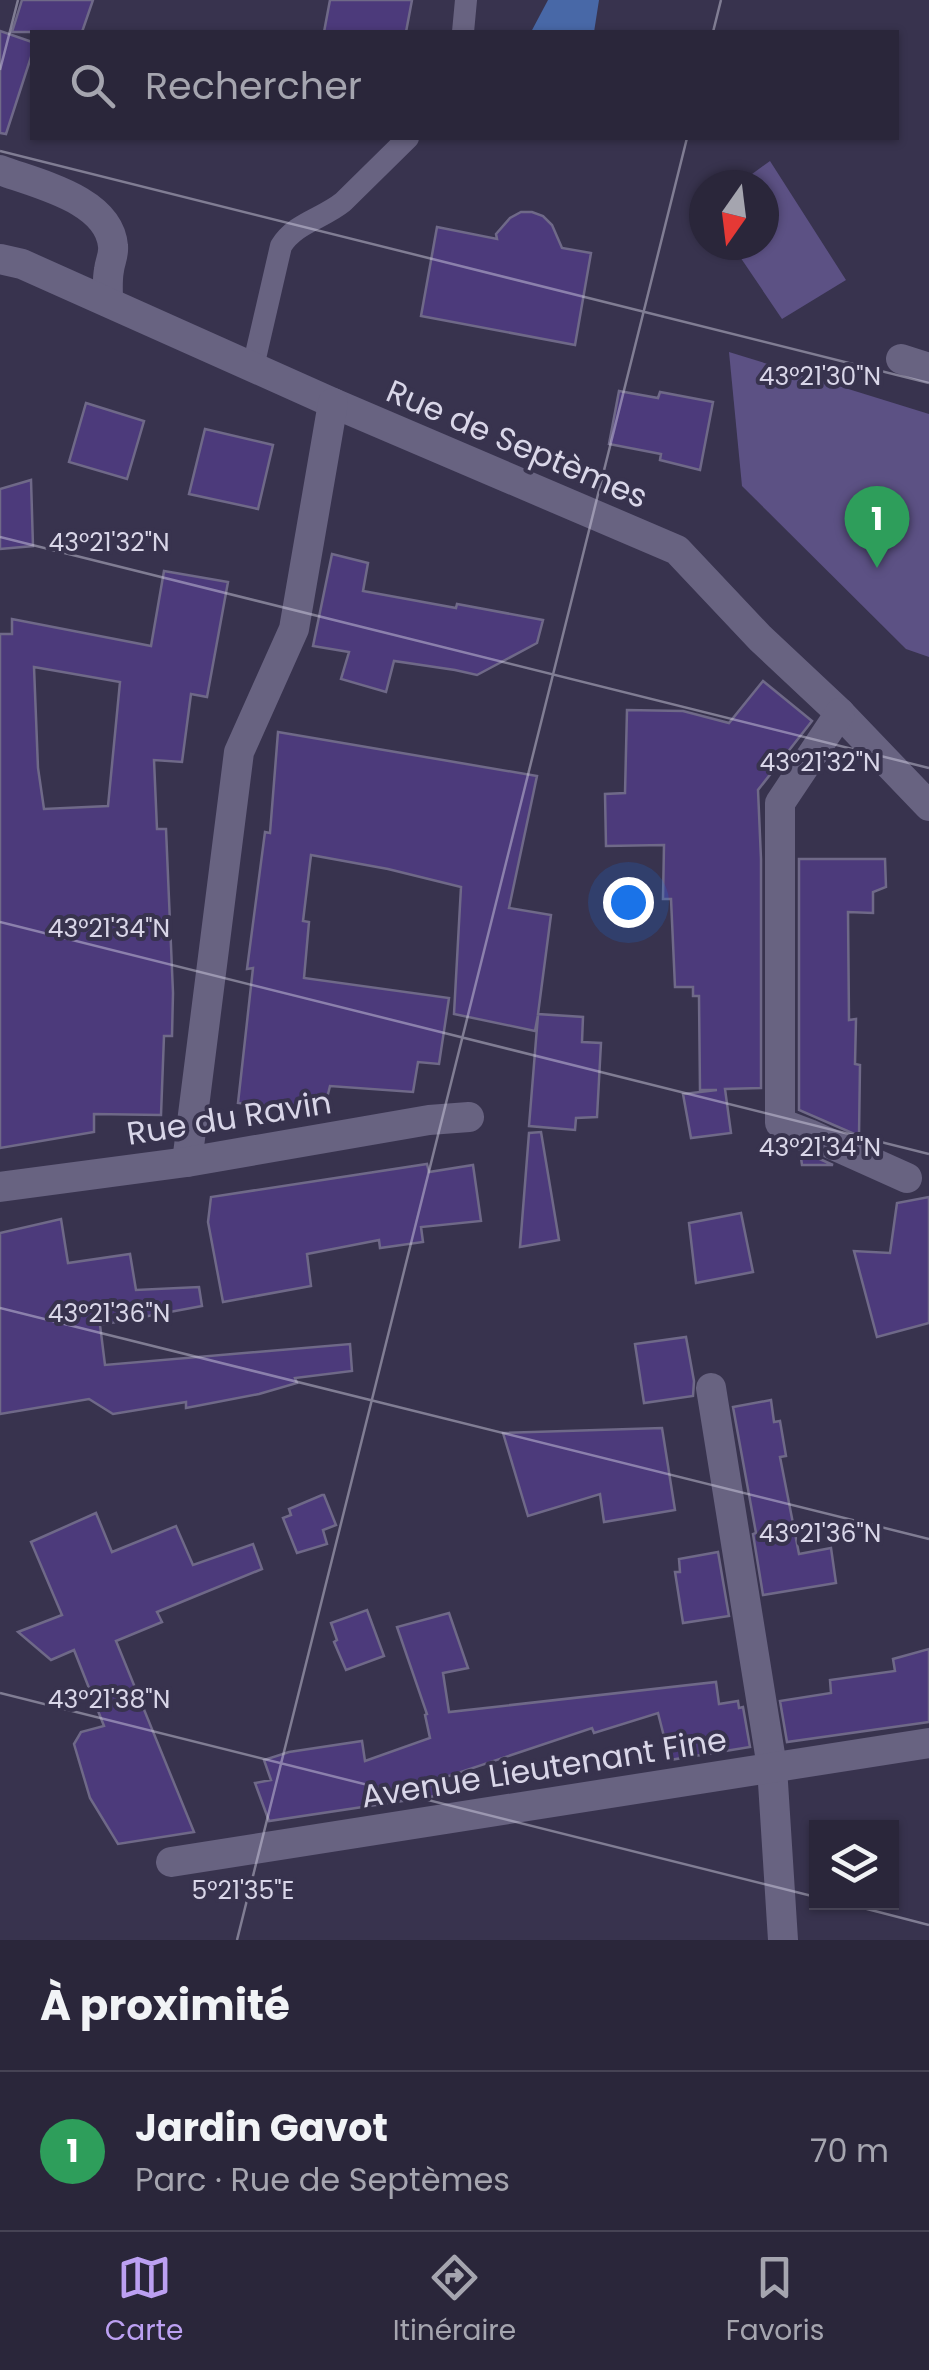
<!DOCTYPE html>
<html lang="fr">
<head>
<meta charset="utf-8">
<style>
	:root { --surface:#2a263a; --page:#363245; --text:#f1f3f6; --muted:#a5a5af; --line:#464354; --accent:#bca0f2 }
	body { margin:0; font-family:Poppins,sans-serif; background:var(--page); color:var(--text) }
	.controls { position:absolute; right:30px; bottom:30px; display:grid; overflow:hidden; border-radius:0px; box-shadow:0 2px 8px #0004 }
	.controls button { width:90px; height:90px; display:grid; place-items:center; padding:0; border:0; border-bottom:2px solid var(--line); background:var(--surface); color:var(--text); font:50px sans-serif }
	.compass { position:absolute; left:689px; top:170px; width:90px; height:90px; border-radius:50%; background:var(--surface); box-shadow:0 2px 8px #0004; rotate:194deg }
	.you { position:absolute; left:628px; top:902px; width:35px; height:35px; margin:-25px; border:8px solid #fff; border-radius:50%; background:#1a73e8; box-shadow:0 0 0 15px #1a73e833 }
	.badge { display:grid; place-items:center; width:65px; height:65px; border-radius:50%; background:var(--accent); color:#fff; font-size:32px; font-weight:700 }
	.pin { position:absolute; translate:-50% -82px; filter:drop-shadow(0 2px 5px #0008) }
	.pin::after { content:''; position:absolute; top:52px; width:35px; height:30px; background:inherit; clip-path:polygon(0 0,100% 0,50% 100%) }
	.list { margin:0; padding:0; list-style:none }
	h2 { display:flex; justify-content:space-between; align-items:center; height:130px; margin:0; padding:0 40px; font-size:42px }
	h2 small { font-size:32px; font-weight:400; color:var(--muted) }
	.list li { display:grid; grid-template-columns:65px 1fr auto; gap:30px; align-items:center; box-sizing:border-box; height:160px; padding:0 40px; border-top:2px solid var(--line) }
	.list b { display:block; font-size:38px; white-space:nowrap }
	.list p { margin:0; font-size:32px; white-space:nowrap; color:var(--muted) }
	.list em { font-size:32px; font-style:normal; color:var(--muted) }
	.icon { flex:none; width:55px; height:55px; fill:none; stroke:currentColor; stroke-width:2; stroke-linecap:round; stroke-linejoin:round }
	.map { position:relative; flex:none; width:929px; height:1940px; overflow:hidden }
	.search { position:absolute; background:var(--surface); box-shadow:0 2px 8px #0004; left:30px; right:30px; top:30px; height:110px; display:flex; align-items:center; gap:25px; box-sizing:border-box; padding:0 35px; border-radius:0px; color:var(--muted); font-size:38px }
	.sheet { height:290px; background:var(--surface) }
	nav { display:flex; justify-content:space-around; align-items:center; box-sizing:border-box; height:140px; border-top:2px solid var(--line); background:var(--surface); font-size:28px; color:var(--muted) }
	nav a { display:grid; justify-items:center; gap:5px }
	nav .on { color:var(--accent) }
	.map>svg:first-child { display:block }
	.green { fill:#5c5184 }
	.water { fill:#4868a7 }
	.building { fill:#4c3a7b; stroke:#6f6988; stroke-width:2.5; fill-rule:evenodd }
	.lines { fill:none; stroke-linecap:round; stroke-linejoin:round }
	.service { stroke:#686381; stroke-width:22 }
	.minor { stroke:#686381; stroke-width:30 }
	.ticks { fill:none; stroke:#d9d6e8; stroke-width:2.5; stroke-opacity:0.45 }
	.labels { text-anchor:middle; stroke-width:8; stroke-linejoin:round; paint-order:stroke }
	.street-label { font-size:32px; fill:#d9d6e8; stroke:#38334e }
	.ticks-label { font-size:25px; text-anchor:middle; fill:#d9d6e8; stroke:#38334e; stroke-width:8; stroke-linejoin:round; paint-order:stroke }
</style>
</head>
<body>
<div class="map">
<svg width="929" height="1940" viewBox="0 0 929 1940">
	<rect width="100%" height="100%" fill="#38334e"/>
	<!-- green -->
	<g class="green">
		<path d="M770 161 846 280 782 319 732 245H764V185H737Z"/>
		<path d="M729 352 929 414V657L906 649 742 486Z"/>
	</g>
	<!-- water -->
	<path class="water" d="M548 0H599L594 32H531Z"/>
	<!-- building -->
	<g class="building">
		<path d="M22 0H93L82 32H12Z"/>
		<path d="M330 0H412L406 32H324Z"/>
		<path d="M0 31 32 42V54L6 134 0 133Z"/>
		<path d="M521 212H532L543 216 552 225 562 248 591 253 575 345 421 316 437 227 497 239 496 234 510 218Z"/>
		<path d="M619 391 658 398 660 392 713 402 700 470 660 460 661 454 609 444Z"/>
		<path d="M86 403 144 421 127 479 69 462Z"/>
		<path d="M205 429 273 445 258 509 189 494Z"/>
		<path d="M31 480 33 546 0 549V489Z"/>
		<path d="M332 554 368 563 363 591 456 608 457 604 543 620 537 643 477 675 455 670 394 661 386 692 341 679 349 652 313 646Z"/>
		<path d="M164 571 228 582 207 697 191 694 182 762 154 760 157 829H166L173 993 172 1036H164L161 1115 94 1114V1132L0 1148V634H12V619L151 646ZM34 667 120 682 108 806 44 809 38 768Z"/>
		<path d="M763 681 812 721 758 790 761 859V1088L725 1089 731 1133 691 1138 683 1094 717 1090H700L699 996H693V987H675L671 899H663L664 845 606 846 605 794 625 793 627 710 683 711 729 723Z"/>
		<path d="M278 732 537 776 509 908 551 915 538 1014 583 1017 582 1042 601 1043 597 1117 576 1118 575 1130 529 1126 538 1015 535 1031 454 1014 461 887 388 869 311 855 303 921 309 922 304 978 449 998 439 1064 418 1062 413 1092 330 1086 326 1102H301L300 1110 238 1103 253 968 247 969 265 832 270 833Z"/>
		<path d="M799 859H885L886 887 873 892V913L848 912 849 1020 856 1019 855 1064 860 1065 859 1136 799 1110Z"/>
		<path d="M541 1132 559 1240 520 1247 529 1133Z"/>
		<path d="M800 1151H802L833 1165H802Z"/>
		<path d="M427 1164 429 1172 473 1165 481 1221 421 1227 423 1242 380 1248 379 1240 307 1254 311 1286 223 1302 208 1222 211 1197Z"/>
		<path d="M929 1197V1323L877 1337 854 1251 890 1253 897 1203Z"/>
		<path d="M741 1213 753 1272 696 1283 689 1223Z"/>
		<path d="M61 1219 68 1263 130 1254 136 1290 199 1287 202 1306 100 1325 105 1365 350 1344 352 1371 295 1378 297 1383 259 1394 186 1408V1402L113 1414 89 1399 0 1414V1233Z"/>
		<path d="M686 1337 694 1381 693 1396 644 1403 635 1344Z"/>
		<path d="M771 1400 774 1422 780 1421 786 1456 780 1457 799 1554 831 1548 836 1583 763 1595 753 1534 756 1533 733 1407Z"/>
		<path d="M662 1428 675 1510 604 1522 600 1494 528 1516 503 1433Z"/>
		<path d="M322 1495H324L336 1525 323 1530 327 1544 297 1553 283 1518 291 1515 289 1509Z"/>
		<path d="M96 1513 112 1552 176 1526 193 1565 253 1544 262 1569 157 1612 162 1622 116 1641 194 1832 118 1844 90 1798 74 1744 81 1732 104 1726 74 1650 51 1660 18 1632 62 1615 31 1542Z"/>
		<path d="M718 1552 729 1616 683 1623 675 1572H680L679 1559Z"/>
		<path d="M367 1610 384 1656 346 1670 334 1642 337 1640 331 1623Z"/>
		<path d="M449 1613 468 1668 443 1673 449 1712 716 1682 719 1704 738 1701 739 1708 743 1707 750 1747 670 1760 658 1713 594 1733 592 1728 431 1782 436 1796 269 1821 255 1783 271 1780 264 1760 289 1752 362 1741 365 1761 430 1738 425 1715 427 1714 397 1627Z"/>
		<path d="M929 1649V1722L787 1742 780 1701 831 1693 830 1680 895 1671 893 1659Z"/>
	</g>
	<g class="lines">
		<!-- service -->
		<g class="service">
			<path d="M463 32 466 0"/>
			<path d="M253 367 281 246C295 223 322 219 343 202L408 138"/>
		</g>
		<!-- minor -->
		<g class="minor">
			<path d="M0 170C37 184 109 199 113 246 114 255 110 261 109 270 107 280 108 291 108 302"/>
			<path d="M0 259 22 264 333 403 677 550 760 638 840 713 929 806"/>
			<path d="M901 359 929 368"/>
			<path d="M840 713 780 803V1123L809 1134 907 1178"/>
			<path d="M187 1162 239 752 294 629 333 403"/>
			<path d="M0 1187 187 1162 429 1120 469 1117"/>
			<path d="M711 1388 772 1767 783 1940"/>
			<path d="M171 1862 929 1743"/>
		</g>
	</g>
	<!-- ticks -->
	<path class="ticks" d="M713 32 721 0M0 70 18 0M0 151 929 383M0 537 929 768M0 922 929 1154M0 1308 929 1539M0 1693 816 1897M840 1902 929 1925M237 1940 687 138"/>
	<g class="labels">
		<!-- street labels -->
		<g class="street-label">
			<text transform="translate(517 444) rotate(23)" y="11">Rue de Septèmes</text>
			<text transform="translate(229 1118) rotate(-9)" y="11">Rue du Ravin</text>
			<text transform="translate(544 1768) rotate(-9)" y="11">Avenue Lieutenant Fine</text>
		</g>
	</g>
	<g class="ticks-label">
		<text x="820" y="385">43°21'30"N</text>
		<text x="109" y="551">43°21'32"N</text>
		<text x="820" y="771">43°21'32"N</text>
		<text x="109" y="937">43°21'34"N</text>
		<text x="820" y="1156">43°21'34"N</text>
		<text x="109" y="1322">43°21'36"N</text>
		<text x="820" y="1542">43°21'36"N</text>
		<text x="109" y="1708">43°21'38"N</text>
		<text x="243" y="1899">5°21'35"E</text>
	</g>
</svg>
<div class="controls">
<button><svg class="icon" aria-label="layers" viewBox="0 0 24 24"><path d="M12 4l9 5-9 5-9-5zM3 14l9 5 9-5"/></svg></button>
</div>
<svg class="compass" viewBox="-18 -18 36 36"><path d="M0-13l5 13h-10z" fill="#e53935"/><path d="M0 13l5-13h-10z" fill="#a5a5af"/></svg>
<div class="you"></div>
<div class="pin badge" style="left:877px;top:568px;background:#2e9e5b">1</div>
<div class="search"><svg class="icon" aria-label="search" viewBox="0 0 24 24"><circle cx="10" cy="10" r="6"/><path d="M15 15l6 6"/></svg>Rechercher</div>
</div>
<section class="sheet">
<h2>À proximité<small></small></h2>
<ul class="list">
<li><span class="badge" style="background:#2e9e5b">1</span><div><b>Jardin Gavot</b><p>Parc · Rue de Septèmes</p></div><em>70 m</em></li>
</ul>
</section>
<nav>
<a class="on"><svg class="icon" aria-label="map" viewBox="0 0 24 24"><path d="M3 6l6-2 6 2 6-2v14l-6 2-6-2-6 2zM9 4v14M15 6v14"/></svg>Carte</a>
<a><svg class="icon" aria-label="directions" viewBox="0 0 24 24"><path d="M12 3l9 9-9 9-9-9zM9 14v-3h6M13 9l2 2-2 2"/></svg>Itinéraire</a>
<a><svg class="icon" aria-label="saved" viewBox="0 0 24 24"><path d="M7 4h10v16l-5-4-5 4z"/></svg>Favoris</a>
</nav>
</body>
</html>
